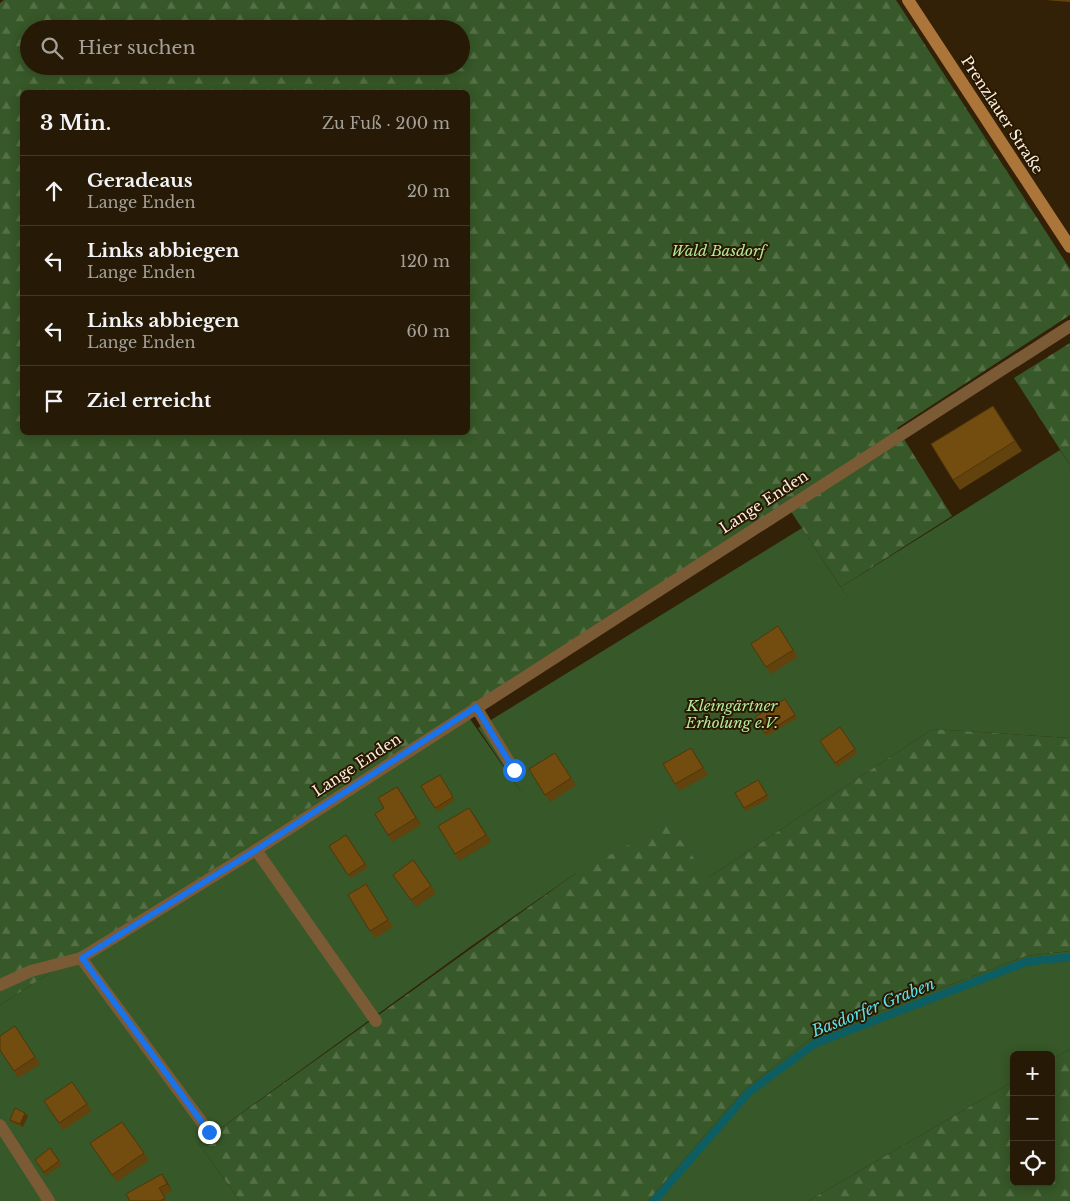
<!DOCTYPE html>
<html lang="de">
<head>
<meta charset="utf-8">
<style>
	:root { --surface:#261905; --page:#322613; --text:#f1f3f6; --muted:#a4a09a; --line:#423827 }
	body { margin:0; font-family:"Libre Baskerville",serif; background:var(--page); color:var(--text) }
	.controls { position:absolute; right:15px; bottom:15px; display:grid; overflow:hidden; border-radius:8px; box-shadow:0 2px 12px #0003 }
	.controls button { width:45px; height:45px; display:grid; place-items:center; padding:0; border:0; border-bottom:1px solid var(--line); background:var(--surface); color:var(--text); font:25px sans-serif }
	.stop { position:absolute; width:15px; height:15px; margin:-11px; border:4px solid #1a73e8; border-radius:50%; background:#fff }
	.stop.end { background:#1a73e8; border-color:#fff; box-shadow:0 1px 5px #0008 }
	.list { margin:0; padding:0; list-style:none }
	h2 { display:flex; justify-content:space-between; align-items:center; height:65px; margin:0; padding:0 20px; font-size:21px }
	h2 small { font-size:16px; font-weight:400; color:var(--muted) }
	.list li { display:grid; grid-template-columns:32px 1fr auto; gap:15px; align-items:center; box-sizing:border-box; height:70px; padding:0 20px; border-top:1px solid var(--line) }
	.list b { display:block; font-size:19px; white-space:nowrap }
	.list p { margin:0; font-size:16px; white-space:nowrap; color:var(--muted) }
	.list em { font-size:16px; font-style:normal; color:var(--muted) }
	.icon { flex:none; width:28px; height:28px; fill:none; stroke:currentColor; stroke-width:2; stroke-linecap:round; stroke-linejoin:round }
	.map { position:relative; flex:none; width:1070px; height:1201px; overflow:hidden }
	.search { position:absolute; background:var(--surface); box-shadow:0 2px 12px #0003; left:20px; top:20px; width:450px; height:55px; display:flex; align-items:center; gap:12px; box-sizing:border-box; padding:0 18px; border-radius:28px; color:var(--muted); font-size:19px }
	.panel { position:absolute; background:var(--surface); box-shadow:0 2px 12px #0003; left:20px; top:90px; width:450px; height:345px; border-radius:8px }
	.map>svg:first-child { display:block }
	.green { fill:#375828 }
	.forest { fill:url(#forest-firs); fill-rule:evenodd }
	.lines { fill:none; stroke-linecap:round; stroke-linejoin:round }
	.stream { stroke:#0d5e62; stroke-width:8 }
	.lane { stroke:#7b5a36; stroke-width:12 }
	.street { stroke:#7b5a36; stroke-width:12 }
	.secondary { stroke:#ac763b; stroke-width:12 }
	.wall { fill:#62420d }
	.shaded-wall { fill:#50360a }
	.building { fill:#724d0f; stroke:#50360a }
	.route { stroke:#1a73e8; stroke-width:6 }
	.labels { text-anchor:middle; stroke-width:4; stroke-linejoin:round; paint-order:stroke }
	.street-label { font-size:15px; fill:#faeedf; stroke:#291800 }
	.park-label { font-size:15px; font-style:italic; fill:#b3e99b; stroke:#291800 }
	.water-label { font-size:16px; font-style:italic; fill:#58e2eb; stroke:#291800 }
</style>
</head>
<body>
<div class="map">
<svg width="1070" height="1201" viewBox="0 0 1070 1201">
	<defs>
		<pattern id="forest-firs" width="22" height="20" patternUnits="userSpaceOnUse" patternTransform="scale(1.25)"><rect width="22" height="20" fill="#375828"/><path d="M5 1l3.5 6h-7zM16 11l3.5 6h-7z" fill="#557047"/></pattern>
	</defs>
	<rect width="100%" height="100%" fill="#332107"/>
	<!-- green -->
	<g class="green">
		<path d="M1060 450 1070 465V738L932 729 708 878 576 873 470 947 199 1144 240 1201H0V1005L463 709 524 796 478 728 802 528 850 601 841 587Z"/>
		<path d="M1070 951V1049L1051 1060V1055H1014V1081L808 1201H648L745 1089 813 1037 1026 956Z"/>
	</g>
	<!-- forest -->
	<g class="forest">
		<path d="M4 0H896L1070 269V315L897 428 952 516 841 587 786 504 0 1005V3ZM29 29H461V66H29ZM22 92H468V432H22Z"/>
		<path d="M1070 343V465L1014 378Z"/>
		<path d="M932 729 1070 738V951L1026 956 813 1037 745 1089 648 1201H240L199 1144 576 873 669 823 708 878Z"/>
		<path d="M1070 1049V1201H808L1014 1081V1182H1051V1060Z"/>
	</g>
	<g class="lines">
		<!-- stream -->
		<path class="stream" d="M654 1201 749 1092 814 1044 1026 962 1070 957"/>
		<!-- lane -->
		<g class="lane">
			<path d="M476 707 514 770"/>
			<path d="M256 850 376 1021"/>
			<path d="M81 958 209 1132"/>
			<path d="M0 1125 49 1201"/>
		</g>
		<!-- street -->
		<path class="street" d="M0 985 31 971 81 958 256 850 1070 326"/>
		<!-- secondary -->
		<path class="secondary" d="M908 0 1070 247"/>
	</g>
	<!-- wall -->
	<g class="wall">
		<path d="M1045 0H1070V2Z"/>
		<path d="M993 406 1022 451 960 490 953 480Z"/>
		<path d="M778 626 798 657 771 674 766 667Z"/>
		<path d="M785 699 797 718 767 736 765 733Z"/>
		<path d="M840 727 857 753 837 767 820 741Z"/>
		<path d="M555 753 576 785 550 802 529 769Z"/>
		<path d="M696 755 708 775 679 791 675 784Z"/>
		<path d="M440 775 455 800 437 812 421 786Z"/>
		<path d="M761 783 769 799 746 811 744 808Z"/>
		<path d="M397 787 421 825 392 842 388 835 384 808Z"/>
		<path d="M474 815 491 842 459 861 455 854Z"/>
		<path d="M346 835 368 867 351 878 329 846Z"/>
		<path d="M413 860 436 893 416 907 393 875Z"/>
		<path d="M366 884 393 927 375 938 370 931Z"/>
		<path d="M19 1033 40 1064 18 1078 0 1050Z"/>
		<path d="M72 1082 92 1111 63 1130 44 1101Z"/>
		<path d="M25 1113 28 1116 23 1127 12 1123 10 1120Z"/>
		<path d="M122 1122 149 1160 117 1182 90 1143Z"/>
		<path d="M50 1148 62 1164 46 1176 35 1160Z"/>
		<path d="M162 1174 172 1191 164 1195 167 1201H130Z"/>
	</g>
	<!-- shaded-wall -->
	<g class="shaded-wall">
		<path d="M993 406 1000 416 1022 451 1015 441Z"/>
		<path d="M397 787 402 794 421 825 416 818Z"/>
		<path d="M469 808 474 815 491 842 486 835Z"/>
		<path d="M25 1113 28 1116 23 1127 20 1124Z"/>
		<path d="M162 1174 167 1181 172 1191 167 1184Z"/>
	</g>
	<!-- building -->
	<g class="building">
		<path d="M993 406 1015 441 953 480 931 444Z"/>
		<path d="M778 626 793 650 766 667 751 644Z"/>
		<path d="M785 699 795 715 765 733 755 717Z"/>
		<path d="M840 727 855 749 835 763 820 741Z"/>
		<path d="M691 748 703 768 675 784 663 764Z"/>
		<path d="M555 753 571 778 545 795 529 769Z"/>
		<path d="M440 775 453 797 435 808 421 786Z"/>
		<path d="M758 780 767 795 744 808 735 793Z"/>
		<path d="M397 787 416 818 388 835 375 814 384 808 378 798Z"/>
		<path d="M469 808 486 835 455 854 438 826Z"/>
		<path d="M346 835 365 864 348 875 329 846Z"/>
		<path d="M413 860 431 886 411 900 393 875Z"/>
		<path d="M366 884 388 920 370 931 348 895Z"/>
		<path d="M15 1026 35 1057 14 1071 0 1050V1036Z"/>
		<path d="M72 1082 87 1104 59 1123 44 1101Z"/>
		<path d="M15 1108 25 1113 20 1124 10 1120Z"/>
		<path d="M122 1122 144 1153 112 1175 90 1143Z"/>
		<path d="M50 1148 59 1161 44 1172 35 1160Z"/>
		<path d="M162 1174 167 1184 159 1188 165 1198 160 1201H130L126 1194Z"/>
	</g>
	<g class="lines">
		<!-- route -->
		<path class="route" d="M209 1132 82 958 256 850 476 707 514 770"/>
	</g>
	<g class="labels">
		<!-- street labels -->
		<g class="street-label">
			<text transform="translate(1002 115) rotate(57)" y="5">Prenzlauer Straße</text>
			<text transform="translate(764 502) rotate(-33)" y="5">Lange Enden</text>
			<text transform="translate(357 765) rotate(-33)" y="5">Lange Enden</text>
		</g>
		<!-- park labels -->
		<g class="park-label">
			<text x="718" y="256">Wald Basdorf</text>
			<text x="732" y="711">Kleingärtner<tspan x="732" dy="17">Erholung e.V.</tspan></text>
		</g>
		<!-- water labels -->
		<g class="water-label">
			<text transform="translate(873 1007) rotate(-22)" y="6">Basdorfer Graben</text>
		</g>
	</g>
</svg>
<div class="controls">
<button>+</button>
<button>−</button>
<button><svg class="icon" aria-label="locate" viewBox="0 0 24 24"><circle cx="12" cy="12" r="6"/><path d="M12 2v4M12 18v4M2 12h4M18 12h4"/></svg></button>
</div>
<div class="stop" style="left:514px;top:770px"></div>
<div class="stop end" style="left:209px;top:1132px"></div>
<div class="search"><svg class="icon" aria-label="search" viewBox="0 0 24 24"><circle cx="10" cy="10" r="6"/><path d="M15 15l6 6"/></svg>Hier suchen</div>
<section class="panel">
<h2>3 Min.<small>Zu Fuß · 200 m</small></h2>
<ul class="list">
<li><svg class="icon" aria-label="ahead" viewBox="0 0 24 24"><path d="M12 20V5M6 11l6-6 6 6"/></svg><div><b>Geradeaus</b><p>Lange Enden</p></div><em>20 m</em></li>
<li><svg class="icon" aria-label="left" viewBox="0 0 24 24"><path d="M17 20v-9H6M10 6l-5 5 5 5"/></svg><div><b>Links abbiegen</b><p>Lange Enden</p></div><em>120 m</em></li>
<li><svg class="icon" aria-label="left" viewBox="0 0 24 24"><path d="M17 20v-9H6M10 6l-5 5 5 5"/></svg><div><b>Links abbiegen</b><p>Lange Enden</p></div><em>60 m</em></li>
<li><svg class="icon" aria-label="arrive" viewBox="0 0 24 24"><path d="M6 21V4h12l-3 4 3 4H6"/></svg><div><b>Ziel erreicht</b></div></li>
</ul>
</section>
</div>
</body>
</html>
